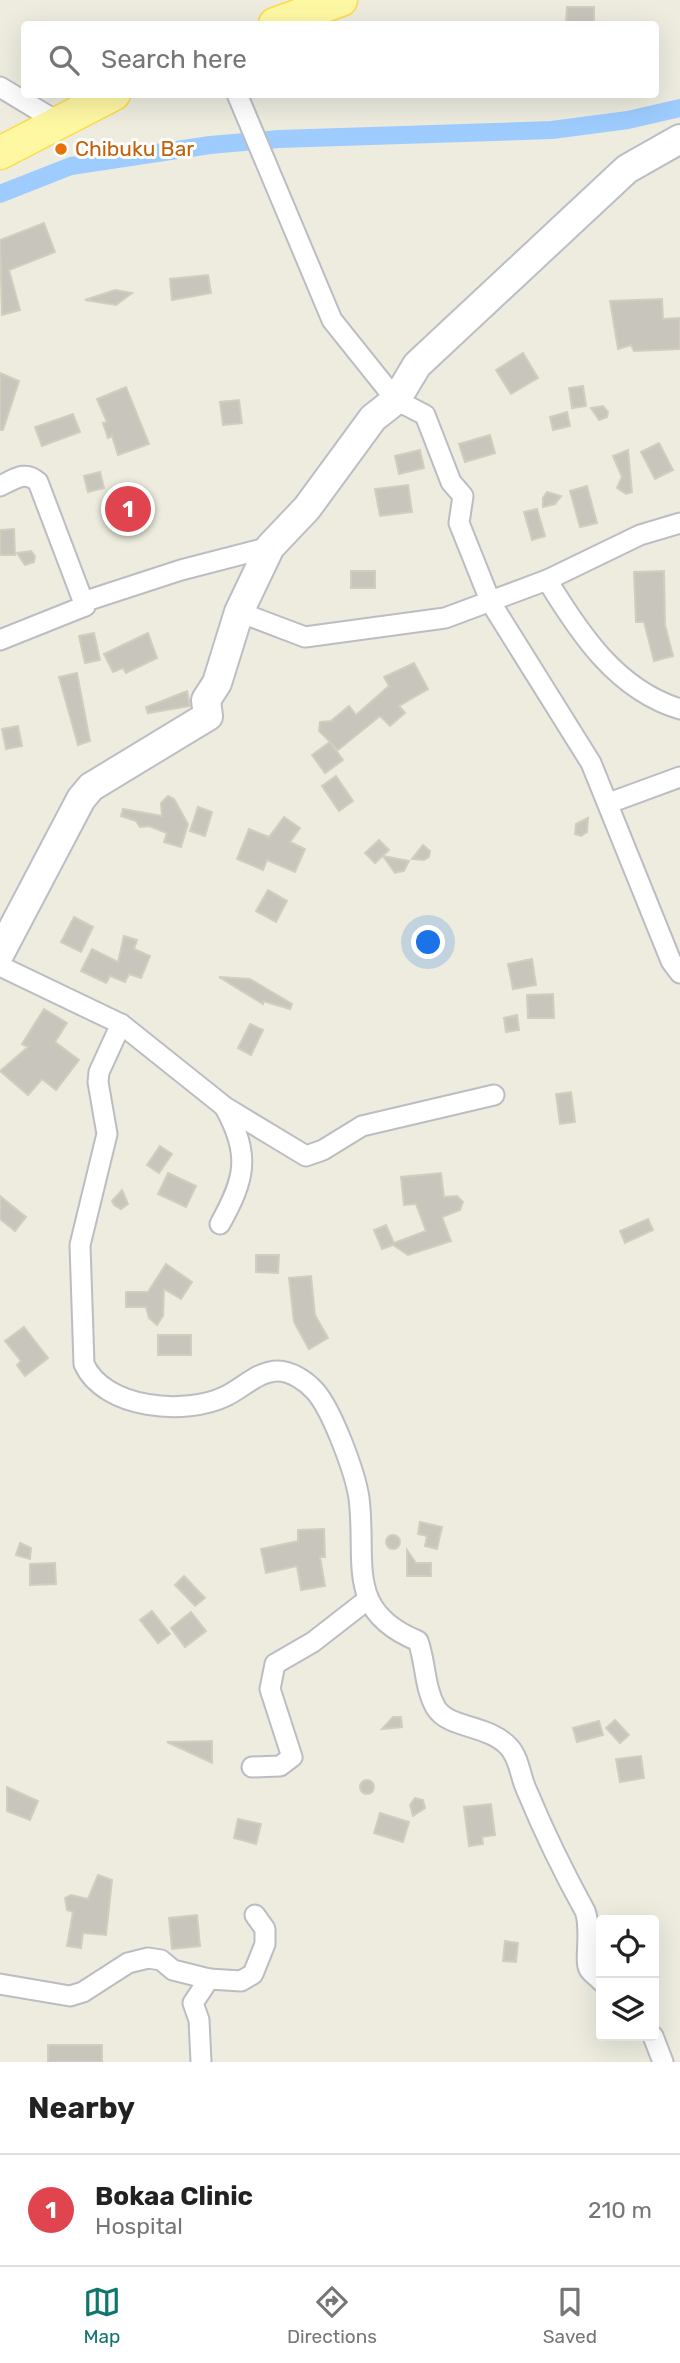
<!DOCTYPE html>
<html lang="en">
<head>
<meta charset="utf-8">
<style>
	:root { --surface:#fff; --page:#f6f6f6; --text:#222; --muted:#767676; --line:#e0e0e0; --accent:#0f766e }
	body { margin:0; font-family:Rubik,sans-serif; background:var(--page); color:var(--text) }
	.controls { position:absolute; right:21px; bottom:21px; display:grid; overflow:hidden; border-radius:7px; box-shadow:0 7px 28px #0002 }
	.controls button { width:63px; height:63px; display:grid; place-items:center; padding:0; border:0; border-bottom:2px solid var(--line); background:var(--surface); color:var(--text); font:35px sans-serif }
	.you { position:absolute; left:429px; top:943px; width:24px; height:24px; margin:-18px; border:5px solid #fff; border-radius:50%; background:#1a73e8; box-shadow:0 0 0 10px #1a73e833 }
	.badge { display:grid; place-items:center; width:46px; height:46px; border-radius:50%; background:var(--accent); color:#fff; font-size:23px; font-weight:700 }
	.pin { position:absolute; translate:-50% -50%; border:4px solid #fff; box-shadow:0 2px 7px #0006 }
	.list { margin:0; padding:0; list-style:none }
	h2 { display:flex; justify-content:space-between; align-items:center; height:91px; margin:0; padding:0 28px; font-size:30px }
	h2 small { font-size:23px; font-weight:400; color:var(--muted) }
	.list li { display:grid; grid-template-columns:46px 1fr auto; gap:21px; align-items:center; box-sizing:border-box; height:112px; padding:0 28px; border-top:2px solid var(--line) }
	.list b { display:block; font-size:26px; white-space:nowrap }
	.list p { margin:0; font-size:23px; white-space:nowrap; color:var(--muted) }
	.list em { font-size:23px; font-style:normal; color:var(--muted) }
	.icon { flex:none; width:38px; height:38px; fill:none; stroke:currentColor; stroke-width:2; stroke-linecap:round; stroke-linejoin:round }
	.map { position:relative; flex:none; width:680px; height:2062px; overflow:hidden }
	.search { position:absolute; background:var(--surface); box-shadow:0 7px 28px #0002; left:21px; right:21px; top:21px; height:77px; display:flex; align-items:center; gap:18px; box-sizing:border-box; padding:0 24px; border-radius:7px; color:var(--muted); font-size:26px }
	.sheet { height:203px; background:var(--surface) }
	nav { display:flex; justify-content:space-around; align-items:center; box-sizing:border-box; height:98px; border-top:2px solid var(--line); background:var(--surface); font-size:19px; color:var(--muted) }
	nav a { display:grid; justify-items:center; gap:4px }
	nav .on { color:var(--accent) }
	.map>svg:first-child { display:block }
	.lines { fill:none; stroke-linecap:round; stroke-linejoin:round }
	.canal { stroke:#9eccff; stroke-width:18 }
	.building { fill:#c8c5bd; stroke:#d2cebd; stroke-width:2 }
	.street-casing { stroke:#bbbdc3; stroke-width:23 }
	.secondary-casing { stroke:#bbbec5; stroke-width:32 }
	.primary-casing { stroke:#fedb48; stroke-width:35 }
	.street { stroke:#fff; stroke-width:19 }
	.secondary { stroke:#fff; stroke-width:28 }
	.primary { stroke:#fff8a3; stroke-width:32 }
	.food-dot { fill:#e8710a; stroke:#fff; stroke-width:2.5 }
	.labels { text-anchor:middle; stroke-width:6; stroke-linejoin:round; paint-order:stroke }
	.food-label { font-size:21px; fill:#c56008; stroke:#fff; text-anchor:start }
</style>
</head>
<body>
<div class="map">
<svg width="680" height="2062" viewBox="0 0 680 2062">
	<rect width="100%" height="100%" fill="#edecdf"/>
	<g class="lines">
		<!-- canal -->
		<path class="canal" d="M0 194 71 166 210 145 279 139 552 130 628 120 680 108"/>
	</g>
	<!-- building -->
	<g class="building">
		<path d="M567 7H594V24H566Z"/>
		<path d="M44 223 55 252 9 270 20 310 2 315 0 240Z"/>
		<path d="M208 275 211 293 172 300 170 279Z"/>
		<path d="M115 290 132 293 116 305 85 300Z"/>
		<path d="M662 299 663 319 680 318V349L634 351 631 345 618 349 610 301Z"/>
		<path d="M523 353 538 378 511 394 496 370Z"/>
		<path d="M0 373 19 381 3 430H0Z"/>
		<path d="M583 386 586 406 572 408 569 388Z"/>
		<path d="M126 387 149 444 118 455 112 436 108 438 103 423 107 422 97 399Z"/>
		<path d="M239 400 242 423 223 425 220 402Z"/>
		<path d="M603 406 608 412 607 417 599 420 591 408Z"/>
		<path d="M567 412 570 426 553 430 550 417Z"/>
		<path d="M73 414 80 432 42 446 35 427Z"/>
		<path d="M490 435 495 453 465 462 459 444Z"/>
		<path d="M659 443 673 470 655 479 641 452Z"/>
		<path d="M420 450 424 468 399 474 395 456Z"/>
		<path d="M628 450 632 492 626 494 617 488 622 477 613 456Z"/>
		<path d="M100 472 104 488 88 492 84 476Z"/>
		<path d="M408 485 412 512 380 516 375 489Z"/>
		<path d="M587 486 597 523 580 527 570 491Z"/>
		<path d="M139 491 144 525 115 526 110 496Z"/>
		<path d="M547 492 561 496 555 504 543 507V498Z"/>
		<path d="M537 509 545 536 532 540 524 512Z"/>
		<path d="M14 529 15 555H0V530Z"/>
		<path d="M31 551 35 556 34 562 25 565 17 553Z"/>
		<rect x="351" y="571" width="24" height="17"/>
		<path d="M664 571 665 625 673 656 654 661 644 622H636L634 572Z"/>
		<path d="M94 633 100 660 85 663 79 636Z"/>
		<path d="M148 633 157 658 126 673 123 668 113 672 104 654Z"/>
		<path d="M414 663 428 689 399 706 405 713 390 726 380 716 338 750 319 731 320 722 331 721 349 706 356 715 389 686 384 677Z"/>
		<path d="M77 673 90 741 78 745 59 677Z"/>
		<path d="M187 691 190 706 148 713 146 707Z"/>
		<path d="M18 726 22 746 6 749 2 729Z"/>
		<path d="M330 742 343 760 325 773 312 755Z"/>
		<path d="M336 776 353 801 339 811 322 786Z"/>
		<path d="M168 796 174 799 188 824 181 847 164 842 167 833 149 826 140 827 136 821 121 816 123 809 162 816 161 803Z"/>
		<path d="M198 807 212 812 205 836 190 831Z"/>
		<path d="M284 817 300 828 290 842 305 849 295 872 267 860 263 870 237 859 249 829 269 837Z"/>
		<path d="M588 818 587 832 581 836 575 834 576 824Z"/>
		<path d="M379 840 389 850 375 863 365 853Z"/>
		<path d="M423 845 430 851 429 857 424 860 412 859Z"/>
		<path d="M383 856 409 861 404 871 395 873Z"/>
		<path d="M268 890 287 901 276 922 256 911Z"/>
		<path d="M74 917 93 927 81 952 61 942Z"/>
		<path d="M124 936 137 940 134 949 150 956 141 978 129 974 125 982 110 976 106 983 81 971 92 949 118 962Z"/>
		<path d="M532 959 536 985 513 989 508 964Z"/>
		<path d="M219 977 250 979 292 1004 290 1009 263 1001V1004Z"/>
		<path d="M553 994 554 1018H528L527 995Z"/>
		<path d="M44 1009 67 1023 55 1042 79 1060 56 1090 42 1079 28 1095 0 1071 28 1047 22 1044Z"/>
		<path d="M517 1015 519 1030 506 1032 504 1018Z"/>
		<path d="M250 1024 263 1030 251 1055 238 1048Z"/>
		<path d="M571 1092 575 1122 560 1124 556 1094Z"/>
		<path d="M160 1146 172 1154 159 1173 147 1165Z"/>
		<path d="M168 1173 196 1186 186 1207 158 1194Z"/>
		<path d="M441 1173 444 1197 457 1196 463 1202 460 1210 442 1217 451 1241 408 1255 393 1245 382 1249 374 1230 386 1225 394 1243 426 1231 416 1204 404 1205 401 1177Z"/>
		<path d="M122 1190 128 1204 121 1209 114 1205 112 1201Z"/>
		<path d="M0 1196 26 1217 15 1231 0 1219Z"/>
		<path d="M648 1219 653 1230 625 1243 620 1231Z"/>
		<path d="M256 1255H279L278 1273 256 1272Z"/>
		<path d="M166 1264 192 1282 181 1299 164 1289 163 1316 157 1325 149 1318 146 1307H126V1292H148Z"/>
		<path d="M311 1276 315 1315 328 1338 309 1349 294 1322 289 1278Z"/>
		<path d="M24 1327 48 1358 25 1376 17 1365 21 1361 5 1341Z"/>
		<rect x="158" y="1335" width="33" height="20"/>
		<path d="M420 1522 442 1527 437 1549 425 1546 427 1536 418 1534Z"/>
		<path d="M324 1529 325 1557H320L325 1586 301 1590 297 1566 266 1573 261 1549 298 1541V1530Z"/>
		<circle cx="393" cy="1542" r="7"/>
		<path d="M20 1543 31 1548 30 1559 16 1555Z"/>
		<path d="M407 1550 416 1563H431V1576H407Z"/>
		<path d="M55 1563 56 1584 30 1585V1564Z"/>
		<path d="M184 1576 205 1598 195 1606 175 1585Z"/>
		<path d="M152 1611 170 1634 158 1643 140 1620Z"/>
		<path d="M191 1612 206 1631 185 1647 171 1628Z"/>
		<path d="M393 1717H401L402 1727 382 1729Z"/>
		<path d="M615 1720 629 1735 620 1743 606 1728Z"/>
		<path d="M599 1721 603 1735 577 1742 573 1728Z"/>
		<path d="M212 1741V1763L167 1742Z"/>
		<path d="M641 1756 644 1778 620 1782 616 1759Z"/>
		<circle cx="367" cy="1787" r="7"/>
		<path d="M7 1787 38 1801 30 1820 7 1811Z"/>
		<path d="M415 1798 423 1800 425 1808 413 1816 410 1805Z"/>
		<path d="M491 1804 495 1835 482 1837 483 1844 469 1846 464 1807Z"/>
		<path d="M380 1813 409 1822 403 1842 374 1833Z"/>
		<path d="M238 1819 261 1824 256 1844 234 1838Z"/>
		<path d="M98 1875 112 1880 106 1935 83 1933 81 1948 67 1946 73 1912 67 1910 65 1898 71 1895 88 1899Z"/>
		<path d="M197 1915 200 1946 172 1949 169 1918Z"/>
		<path d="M505 1941 518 1943 516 1962 503 1961Z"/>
		<rect x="48" y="2045" width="54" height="17"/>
	</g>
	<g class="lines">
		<!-- street casing -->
		<g class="street-casing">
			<g id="street">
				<path d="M0 87 58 122"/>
				<path d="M237 94 332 320 396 400 425 415 451 482 463 496 459 523 491 603 591 763 671 961 680 973"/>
				<path d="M0 486C15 479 25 470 38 482L85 606"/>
				<path d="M547 580C580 634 617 690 680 709"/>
				<path d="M239 612 305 637 445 618 547 580 640 535 680 523"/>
				<path d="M0 640 85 606 86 601 181 570 270 547"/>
				<path d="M609 803 680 777"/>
				<path d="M0 966 121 1024 225 1107 306 1156 323 1150 362 1126 494 1095"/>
				<path d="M121 1024 99 1072 98 1082 107 1134 80 1245 84 1364C104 1409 186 1416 226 1396 243 1388 258 1371 278 1371 291 1371 306 1381 315 1391 332 1410 355 1472 359 1498 367 1562 344 1611 418 1641 426 1663 424 1687 436 1708 449 1729 488 1724 509 1747 520 1759 520 1777 527 1791 544 1832 564 1873 585 1911 592 1929 584 1961 589 1969 591 1973 598 1977 601 1981"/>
				<path d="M220 1224C245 1179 251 1155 225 1108"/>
				<path d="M252 1767 280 1766 292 1757 270 1689 275 1664 313 1642 367 1600"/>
				<path d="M209 1979 241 1981 253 1974 265 1944V1929L255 1915"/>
				<path d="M0 1984 70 1996 83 1992 128 1963 148 1958 161 1960 173 1970 209 1979 193 2003 199 2020 201 2062"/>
				<path d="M653 2036 663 2062"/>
			</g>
		</g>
		<!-- secondary casing -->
		<g class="secondary-casing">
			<path id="secondary" d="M0 953 81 799 91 787 208 716 206 700 217 683 239 612 270 547 307 508 373 418 396 400 417 365 627 169 680 139"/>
		</g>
		<!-- primary casing -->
		<g class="primary-casing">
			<g id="primary">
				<path d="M275 24 341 0"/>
				<path d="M0 153 114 94"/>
			</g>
		</g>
		<!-- street -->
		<use href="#street" class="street"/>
		<!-- secondary -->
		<use href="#secondary" class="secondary"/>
		<!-- primary -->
		<use href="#primary" class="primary"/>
	</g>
	<!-- markers -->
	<circle class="food-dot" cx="61" cy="149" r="7"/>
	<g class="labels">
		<!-- food labels -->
		<g class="food-label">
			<text x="75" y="156">Chibuku Bar</text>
		</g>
	</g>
</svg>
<div class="controls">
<button><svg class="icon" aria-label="locate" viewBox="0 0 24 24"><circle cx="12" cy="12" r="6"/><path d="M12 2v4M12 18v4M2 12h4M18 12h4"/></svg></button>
<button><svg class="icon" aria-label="layers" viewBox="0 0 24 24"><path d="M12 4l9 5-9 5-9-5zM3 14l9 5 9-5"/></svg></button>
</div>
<div class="you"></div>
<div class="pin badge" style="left:128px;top:509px;background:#e0444e">1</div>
<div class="search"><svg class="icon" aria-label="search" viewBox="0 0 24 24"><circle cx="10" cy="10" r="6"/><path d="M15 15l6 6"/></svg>Search here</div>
</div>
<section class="sheet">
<h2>Nearby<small></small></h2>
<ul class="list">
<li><span class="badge" style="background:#e0444e">1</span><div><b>Bokaa Clinic</b><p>Hospital</p></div><em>210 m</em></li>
</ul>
</section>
<nav>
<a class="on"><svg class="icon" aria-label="map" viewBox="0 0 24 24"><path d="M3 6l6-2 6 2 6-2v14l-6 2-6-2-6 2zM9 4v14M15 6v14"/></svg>Map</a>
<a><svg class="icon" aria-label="directions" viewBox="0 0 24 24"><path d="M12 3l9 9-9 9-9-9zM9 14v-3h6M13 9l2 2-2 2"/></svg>Directions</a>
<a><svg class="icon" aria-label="saved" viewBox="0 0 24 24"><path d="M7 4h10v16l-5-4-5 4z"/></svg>Saved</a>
</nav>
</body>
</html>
